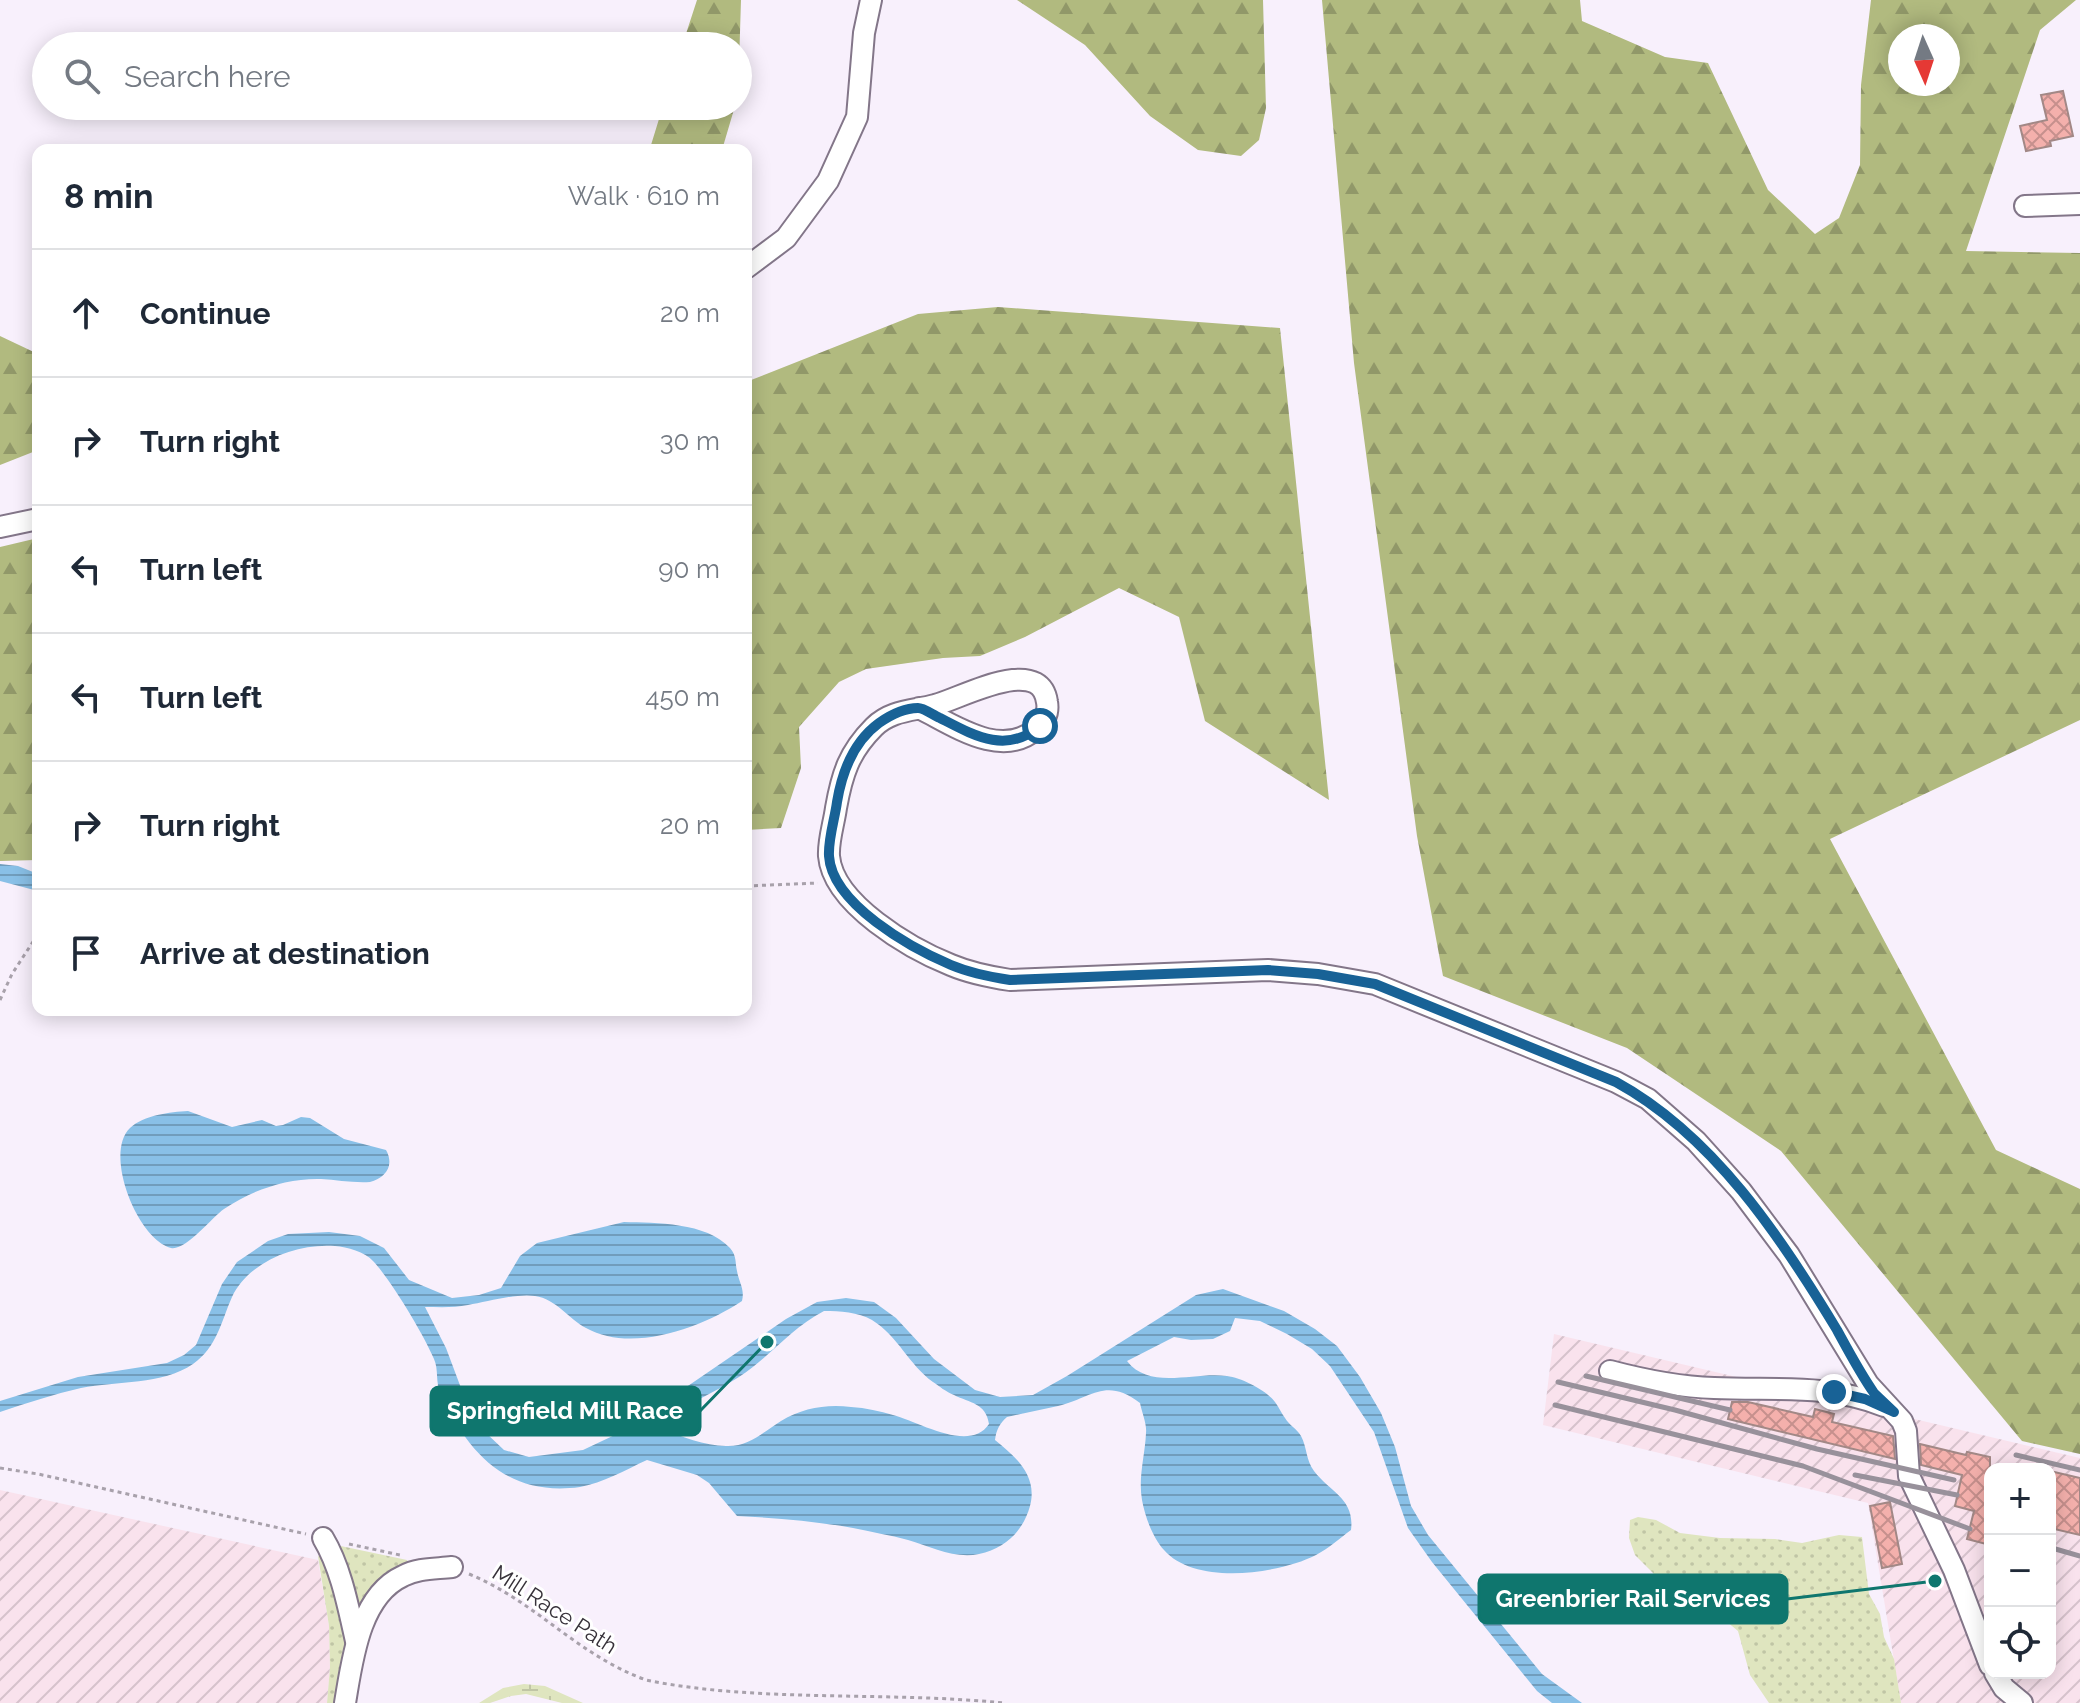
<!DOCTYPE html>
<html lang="en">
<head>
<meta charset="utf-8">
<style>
	:root { --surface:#fff; --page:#f6f6f7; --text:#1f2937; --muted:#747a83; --line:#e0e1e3 }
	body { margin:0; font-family:Raleway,sans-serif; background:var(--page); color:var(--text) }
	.controls { position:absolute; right:24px; bottom:24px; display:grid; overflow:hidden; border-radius:16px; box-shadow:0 4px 20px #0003 }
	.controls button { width:72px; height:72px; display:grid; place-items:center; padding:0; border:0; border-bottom:2px solid var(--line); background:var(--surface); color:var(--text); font:40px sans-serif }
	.compass { position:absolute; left:1888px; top:24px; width:72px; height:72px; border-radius:50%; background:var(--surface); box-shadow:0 4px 20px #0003; rotate:177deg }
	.stop { position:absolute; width:24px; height:24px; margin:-18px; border:6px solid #186296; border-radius:50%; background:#fff }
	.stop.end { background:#186296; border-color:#fff; box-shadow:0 2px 8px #0008 }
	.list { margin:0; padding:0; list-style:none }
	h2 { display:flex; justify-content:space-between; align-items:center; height:104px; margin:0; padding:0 32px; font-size:34px }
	h2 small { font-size:26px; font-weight:400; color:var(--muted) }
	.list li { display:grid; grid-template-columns:52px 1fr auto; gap:24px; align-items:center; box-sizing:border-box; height:128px; padding:0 32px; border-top:2px solid var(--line) }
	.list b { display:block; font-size:30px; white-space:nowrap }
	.list em { font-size:26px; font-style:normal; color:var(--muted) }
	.icon { flex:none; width:44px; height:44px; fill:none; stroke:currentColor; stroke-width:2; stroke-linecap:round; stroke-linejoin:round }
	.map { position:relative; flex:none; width:2080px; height:1703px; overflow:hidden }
	.search { position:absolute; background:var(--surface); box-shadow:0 4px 20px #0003; left:32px; top:32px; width:720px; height:88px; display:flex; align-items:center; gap:20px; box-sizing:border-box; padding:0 28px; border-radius:44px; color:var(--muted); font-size:30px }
	.panel { position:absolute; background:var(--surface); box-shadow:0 4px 20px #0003; left:32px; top:144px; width:720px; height:872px; border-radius:16px }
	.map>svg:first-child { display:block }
	.industrial { fill:url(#industrial-furrows); fill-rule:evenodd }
	.grass { fill:url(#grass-dots) }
	.forest { fill:url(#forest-firs); fill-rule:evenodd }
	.wetland { fill:url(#wetland-marsh) }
	.water { fill:url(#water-rules); fill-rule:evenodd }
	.building { fill:url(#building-cross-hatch); stroke:#a28886; stroke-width:2 }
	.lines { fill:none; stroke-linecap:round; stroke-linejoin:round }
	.minor-casing { stroke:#837689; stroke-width:24 }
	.path { stroke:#a8a1ab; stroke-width:3; stroke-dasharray:4 4; stroke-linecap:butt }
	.minor { stroke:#fff; stroke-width:20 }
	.rail { stroke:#98919b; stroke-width:5 }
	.route { stroke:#186296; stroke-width:10 }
	.labels { text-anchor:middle; stroke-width:6; stroke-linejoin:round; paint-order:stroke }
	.street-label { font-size:22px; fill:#37323a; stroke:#fff }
	.leader { fill:none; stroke:#0f766e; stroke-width:3 }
	.callout-dot { fill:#0f766e; stroke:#fff; stroke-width:3 }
	.callout { fill:#0f766e; stroke:#0f766e; stroke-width:3 }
	.callout-label { font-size:24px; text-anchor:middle; font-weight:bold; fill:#fff }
</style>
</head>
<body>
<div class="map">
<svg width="2080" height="1703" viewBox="0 0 2080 1703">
	<defs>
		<pattern id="industrial-furrows" width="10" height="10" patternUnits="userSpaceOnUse" patternTransform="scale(2)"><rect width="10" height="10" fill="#f9e2ed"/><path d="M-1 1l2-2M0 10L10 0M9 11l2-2" fill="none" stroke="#d6c2cc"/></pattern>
		<pattern id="grass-dots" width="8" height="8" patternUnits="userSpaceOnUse" patternTransform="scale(2)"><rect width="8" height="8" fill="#dfe5bf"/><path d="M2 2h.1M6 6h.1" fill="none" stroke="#c0c5a5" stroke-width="1.8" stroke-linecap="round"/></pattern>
		<pattern id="forest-firs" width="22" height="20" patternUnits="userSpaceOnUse" patternTransform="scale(2)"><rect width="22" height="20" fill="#b1ba7f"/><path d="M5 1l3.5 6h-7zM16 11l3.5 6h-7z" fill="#919869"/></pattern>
		<pattern id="wetland-marsh" width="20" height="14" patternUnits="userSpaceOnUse" patternTransform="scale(2)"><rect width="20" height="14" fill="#dfe5bf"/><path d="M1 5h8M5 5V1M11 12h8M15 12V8" fill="none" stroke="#c0c5a5"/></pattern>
		<pattern id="water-rules" width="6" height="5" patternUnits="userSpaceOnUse" patternTransform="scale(2)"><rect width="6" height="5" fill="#89c0e7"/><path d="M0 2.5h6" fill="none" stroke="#719dbc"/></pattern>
		<pattern id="building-cross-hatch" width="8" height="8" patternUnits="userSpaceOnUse" patternTransform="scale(2)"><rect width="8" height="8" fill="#f4b0ac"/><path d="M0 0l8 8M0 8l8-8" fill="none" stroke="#c6908d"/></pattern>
	</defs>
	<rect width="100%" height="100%" fill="#f8f0fc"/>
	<!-- industrial -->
	<g class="industrial">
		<path d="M1554 1334 2080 1458V1703H1901L1868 1503 1543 1425ZM1990 1469H2050V1673H1990Z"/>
		<path d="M0 1490 318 1560 329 1626 330 1667 327 1703H0Z"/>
	</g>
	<!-- grass -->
	<g class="grass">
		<path d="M1638 1517 1656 1520 1680 1533 1720 1538 1775 1539 1802 1543 1839 1535 1862 1537 1869 1594 1880 1614 1884 1637 1894 1659 1901 1703H1769L1750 1675 1738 1631 1726 1621 1696 1616 1676 1607 1653 1573 1635 1555 1629 1538 1630 1520Z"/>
		<path d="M336 1545 407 1560 408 1564 383 1577 369 1591 358 1607Z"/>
		<path d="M318 1556 326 1559 348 1643 340 1703H327L330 1667 329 1626Z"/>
	</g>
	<!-- forest -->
	<g class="forest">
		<path d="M697 0H741L738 97V46H682Z"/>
		<path d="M1017 0H1263L1266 108 1259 140 1241 156 1198 150 1150 116 1085 45Z"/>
		<path d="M1322 0H1580L1582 21 1665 57 1708 63 1768 190 1815 234 1839 218 1860 165 1861 85 1871 0H2076L2040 30 1966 251 2080 253V720L1830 839 1996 1150 2080 1189V1454L2022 1441 1781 1151 1627 1048 1443 976 1417 836 1354 363ZM1900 36H1948V84H1900Z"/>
		<path d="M663 106H735L722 150H638L651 145Z"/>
		<path d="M998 307 1280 328 1329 800 1205 721 1179 617 1119 588 1025 637 980 656 943 658 866 669 839 682 799 727 801 768 781 828 746 830V382L918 314Z"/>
		<path d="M0 336 38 354V450L0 465Z"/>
		<path d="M38 538V860L0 861V547Z"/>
	</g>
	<!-- wetland -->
	<path class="wetland" d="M524 1684 545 1686 583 1703H562L526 1694 511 1696 490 1703H479L503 1688Z"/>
	<!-- water -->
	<g class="water">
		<path d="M0 864 18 866 38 874V891L0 881Z"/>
		<path d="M188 1111 232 1127 262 1120 276 1126 283 1125 301 1117 310 1118 344 1139 386 1150C395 1166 385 1178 370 1182 353 1183 337 1180 321 1179 287 1178 252 1190 224 1209 211 1218 186 1251 171 1248 138 1240 103 1154 130 1128 144 1115 170 1112 188 1111Z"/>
		<path d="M624 1222C656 1223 706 1222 730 1248 737 1256 735 1263 737 1271 739 1283 745 1289 742 1301 703 1327 632 1354 586 1328 569 1319 556 1299 535 1296 517 1293 487 1302 468 1305 454 1308 439 1307 425 1307L446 1348 467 1404 485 1432 504 1450 529 1457 583 1450 619 1433 786 1319 817 1302 846 1298 874 1302 896 1318 934 1359 975 1390 1000 1397 1033 1395 1067 1376 1196 1295 1223 1289 1284 1311 1315 1329 1337 1346 1360 1377 1381 1413 1395 1447 1411 1506 1428 1535 1542 1674 1582 1703H1552L1537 1691 1432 1562 1408 1528 1374 1432 1330 1366 1312 1349 1287 1334 1260 1321 1235 1318 1230 1331 1213 1339 1191 1340 1174 1337 1127 1361C1150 1391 1195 1371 1227 1376 1242 1378 1266 1390 1275 1402 1279 1407 1281 1413 1285 1418 1289 1425 1297 1429 1301 1436 1307 1447 1306 1461 1314 1471 1331 1493 1355 1499 1351 1530 1339 1539 1329 1548 1316 1555 1279 1574 1195 1586 1164 1550 1153 1538 1145 1517 1142 1500 1138 1477 1145 1456 1146 1433 1147 1424 1142 1413 1140 1403 1106 1377 1093 1397 1058 1406 1041 1410 1024 1413 1007 1417 1000 1423 996 1430 995 1440 1016 1457 1038 1476 1030 1506 1023 1531 1006 1548 979 1554 955 1559 931 1547 908 1540 890 1535 871 1532 853 1528 814 1521 776 1518 737 1516L709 1483 697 1475 647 1460C625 1470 603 1483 580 1487 508 1497 468 1454 441 1394 435 1383 439 1370 434 1359 424 1335 391 1280 373 1261 365 1252 347 1247 335 1246 297 1243 249 1261 232 1297 221 1322 217 1347 193 1364 162 1385 117 1381 81 1388 54 1394 27 1403 0 1412V1401L78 1377 167 1363 184 1355 196 1345 222 1284 237 1262 268 1241 288 1234 329 1232 360 1236 384 1248 409 1280 452 1298 479 1295 501 1288 520 1256 537 1243ZM824 1311C840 1311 858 1312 872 1320 898 1336 909 1365 933 1382 939 1386 946 1392 954 1395 970 1403 986 1403 989 1424 970 1453 919 1422 893 1415 880 1411 866 1408 851 1407 826 1404 803 1408 781 1421 763 1432 749 1447 726 1446 705 1446 681 1436 661 1429L662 1422C686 1404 714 1393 739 1377 770 1357 791 1328 824 1311Z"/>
	</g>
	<!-- building -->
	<g class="building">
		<path d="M2063 91 2073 136 2050 141 2051 146 2026 151 2020 126 2047 120 2041 95Z"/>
		<path d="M1732 1402H1748L1813 1417 1815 1409 1834 1414 1832 1422 1893 1436 1895 1459 1728 1419Z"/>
		<path d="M1920 1444 1966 1455 1967 1452 1990 1457V1545L1967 1539 1974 1511 1955 1506 1962 1475 1921 1465Z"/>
		<path d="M2050 1471 2080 1478V1535L2050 1528Z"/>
		<path d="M1890 1502 1902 1564 1882 1568 1870 1506Z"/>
	</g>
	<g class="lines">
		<!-- minor casing -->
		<g class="minor-casing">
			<g id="minor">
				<path d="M2025 206 2080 204"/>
				<path d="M746 268 786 238 828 181 857 117 864 33 871 0"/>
				<path d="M0 527 38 519"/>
				<path d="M919 708C952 724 1001 760 1036 729 1044 722 1049 713 1047 702 1040 653 960 699 935 705 913 711 891 710 874 727 849 752 842 774 836 808 834 823 828 841 829 856 833 904 911 949 951 965 970 973 990 977 1010 980L1268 970 1318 974 1375 984 1616 1082 1648 1099 1696 1141 1741 1191 1789 1255 1868 1384 1902 1421 1906 1431 1909 1476 1954 1570 1990 1665"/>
				<path d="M1610 1371C1644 1380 1678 1387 1714 1388 1772 1391 1828 1383 1884 1406"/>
				<path d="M323 1538C341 1568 348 1606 356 1641"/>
				<path d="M1995 1673 2004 1688 2022 1703"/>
				<path d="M345 1703C352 1662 359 1596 403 1576 418 1568 435 1569 452 1567"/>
			</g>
		</g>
		<!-- path -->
		<g class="path">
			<path d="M746 886 818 883"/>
			<path d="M0 1000 12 974 38 934"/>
			<path d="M0 1468 38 1474 306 1534"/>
			<path d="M349 1544 400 1555"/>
			<path d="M469 1574C535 1601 577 1655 646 1680 757 1703 887 1691 1004 1703"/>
		</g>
		<!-- minor -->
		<use href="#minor" class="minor"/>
		<!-- rail -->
		<g class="rail">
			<path d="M1586 1376 1730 1410"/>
			<path d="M1558 1382 1675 1410 1817 1449 1954 1480"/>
			<path d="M1555 1405 1803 1466 1970 1529"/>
			<path d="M2016 1455 2080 1470"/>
			<path d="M1855 1475 1957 1495"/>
			<path d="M2052 1548 2080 1556"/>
		</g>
	</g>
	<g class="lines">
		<!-- route -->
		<path class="route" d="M1040 726C1006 755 973 735 940 718 933 715 924 708 918 708 904 708 889 716 879 723 853 742 842 772 837 802 835 818 828 839 829 856 832 904 911 948 951 965 970 973 990 977 1010 980L1268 970 1318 974 1375 984 1616 1082C1713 1135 1781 1237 1837 1330 1849 1352 1860 1373 1874 1393L1894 1412 1865 1399 1834 1392"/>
	</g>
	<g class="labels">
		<!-- street labels -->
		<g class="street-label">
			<text transform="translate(555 1609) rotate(33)" y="8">Mill Race Path</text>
		</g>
	</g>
	<!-- callouts -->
	<path class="leader" d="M767 1342L700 1411M1935 1581L1787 1599"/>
	<g class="callout-dot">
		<circle cx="767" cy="1342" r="8"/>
		<circle cx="1935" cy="1581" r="8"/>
	</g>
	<g class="callout">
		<rect x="431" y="1387" width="269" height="48" rx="8"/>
		<rect x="1479" y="1575" width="308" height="48" rx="8"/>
	</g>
	<g class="callout-label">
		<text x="565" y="1419">Springfield Mill Race</text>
		<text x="1633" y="1607">Greenbrier Rail Services</text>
	</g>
</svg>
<div class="controls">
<button>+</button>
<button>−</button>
<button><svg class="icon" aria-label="locate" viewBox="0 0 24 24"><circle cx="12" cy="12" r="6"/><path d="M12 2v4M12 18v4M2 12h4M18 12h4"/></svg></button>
</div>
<svg class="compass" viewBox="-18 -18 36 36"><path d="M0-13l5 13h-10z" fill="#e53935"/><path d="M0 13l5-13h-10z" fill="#747a83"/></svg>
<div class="stop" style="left:1040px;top:726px"></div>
<div class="stop end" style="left:1834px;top:1392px"></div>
<div class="search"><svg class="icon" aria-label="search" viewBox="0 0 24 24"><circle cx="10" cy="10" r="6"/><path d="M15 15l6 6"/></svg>Search here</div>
<section class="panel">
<h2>8 min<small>Walk · 610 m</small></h2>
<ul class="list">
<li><svg class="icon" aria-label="ahead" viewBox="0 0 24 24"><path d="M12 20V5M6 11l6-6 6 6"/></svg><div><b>Continue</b></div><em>20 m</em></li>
<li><svg class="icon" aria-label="right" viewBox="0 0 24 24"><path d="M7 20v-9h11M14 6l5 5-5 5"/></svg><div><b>Turn right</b></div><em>30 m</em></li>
<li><svg class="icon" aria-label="left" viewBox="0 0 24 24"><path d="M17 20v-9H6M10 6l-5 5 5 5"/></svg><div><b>Turn left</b></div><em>90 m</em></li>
<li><svg class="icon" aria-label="left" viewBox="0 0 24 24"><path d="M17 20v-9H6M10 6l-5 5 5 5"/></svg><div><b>Turn left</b></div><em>450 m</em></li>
<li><svg class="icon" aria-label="right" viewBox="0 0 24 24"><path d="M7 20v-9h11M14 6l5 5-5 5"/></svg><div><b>Turn right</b></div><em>20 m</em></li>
<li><svg class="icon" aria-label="arrive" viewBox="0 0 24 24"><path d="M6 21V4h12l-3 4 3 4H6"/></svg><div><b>Arrive at destination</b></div></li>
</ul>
</section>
</div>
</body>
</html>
